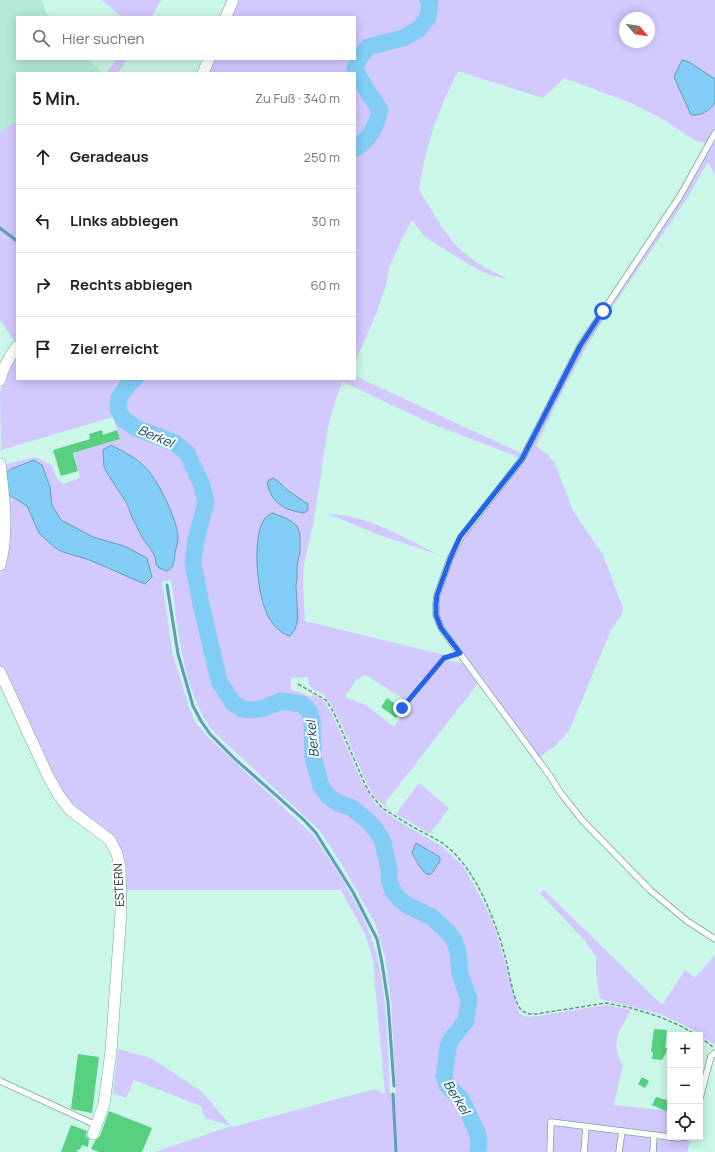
<!DOCTYPE html>
<html lang="de">
<head>
<meta charset="utf-8">
<style>
	:root { --surface:#fff; --page:#f2f2f2; --text:#202124; --muted:#757577; --line:#e0e0e0 }
	body { margin:0; font-family:Manrope,sans-serif; background:var(--page); color:var(--text) }
	.controls { position:absolute; right:12px; bottom:12px; display:grid; overflow:hidden; border-radius:0px; box-shadow:0 2px 10px #0003 }
	.controls button { width:36px; height:36px; display:grid; place-items:center; padding:0; border:0; border-bottom:1px solid var(--line); background:var(--surface); color:var(--text); font:20px sans-serif }
	.compass { position:absolute; left:619px; top:12px; width:36px; height:36px; border-radius:50%; background:var(--surface); box-shadow:0 2px 10px #0003; rotate:119deg }
	.stop { position:absolute; width:12px; height:12px; margin:-9px; border:3px solid #2563eb; border-radius:50%; background:#fff }
	.stop.end { background:#2563eb; border-color:#fff; box-shadow:0 1px 4px #0008 }
	.list { margin:0; padding:0; list-style:none }
	h2 { display:flex; justify-content:space-between; align-items:center; height:52px; margin:0; padding:0 16px; font-size:17px }
	h2 small { font-size:13px; font-weight:400; color:var(--muted) }
	.list li { display:grid; grid-template-columns:26px 1fr auto; gap:12px; align-items:center; box-sizing:border-box; height:64px; padding:0 16px; border-top:1px solid var(--line) }
	.list b { display:block; font-size:15px; white-space:nowrap }
	.list em { font-size:13px; font-style:normal; color:var(--muted) }
	.icon { flex:none; width:22px; height:22px; fill:none; stroke:currentColor; stroke-width:2; stroke-linecap:round; stroke-linejoin:round }
	.map { position:relative; flex:none; width:715px; height:1152px; overflow:hidden }
	.search { position:absolute; background:var(--surface); box-shadow:0 2px 10px #0003; left:16px; top:16px; width:340px; height:44px; display:flex; align-items:center; gap:10px; box-sizing:border-box; padding:0 14px; border-radius:0px; color:var(--muted); font-size:15px }
	.panel { position:absolute; background:var(--surface); box-shadow:0 2px 10px #0003; left:16px; top:72px; width:340px; height:308px; border-radius:0px }
	.map>svg:first-child { display:block }
	.built { fill:#b5ead8 }
	.green { fill:#d2c9fe; fill-rule:evenodd }
	.water { fill:#82cdf5; stroke:#639cb7 }
	.lines { fill:none; stroke-linecap:round; stroke-linejoin:round }
	.stream { stroke:#639cb7; stroke-width:3 }
	.river { stroke:#82cdf5; stroke-width:17 }
	.building { fill:#57d082 }
	.lane-casing { stroke:#7ba597; stroke-width:7 }
	.street-casing { stroke:#7ba597; stroke-width:12 }
	.path { stroke:#739287; stroke-width:1.5; stroke-dasharray:4 2; stroke-linecap:butt }
	.lane { stroke:#fff; stroke-width:5.5 }
	.street { stroke:#fff; stroke-width:11 }
	.route { stroke:#2563eb; stroke-width:5 }
	.labels { text-anchor:middle; stroke-width:4; stroke-linejoin:round; paint-order:stroke }
	.street-label { font-size:12px; fill:#1a2b26; stroke:#fff }
	.water-label { font-size:13px; font-style:italic; fill:#054762; stroke:#fff }
</style>
</head>
<body>
<div class="map">
<svg width="715" height="1152" viewBox="0 0 715 1152">
	<rect width="100%" height="100%" fill="#caf7e7"/>
	<!-- built -->
	<path class="built" d="M0 0H42L46 13 50 17H17V59H89L102 73H17V121L0 132Z"/>
	<!-- green -->
	<g class="green">
		<path d="M102 0H161L152 17H122Z"/>
		<path d="M236 0H421L422 16 417 24 400 34 368 40 361 47 355 58V17H229Z"/>
		<path d="M434 0H715V127L706 143 694 140 663 119 629 102 564 78 543 98 458 71C439 108 424 149 419 190 430 207 440 226 453 242 467 259 489 270 508 279L490 275 473 267 425 237 412 220 402 239 389 268 387 282 377 312 355 362V155C381 132 394 115 370 84 366 78 360 73 360 65L367 54 370 52 379 49 400 46 425 31 432 20 435 4ZM625 18H649V42H625Z"/>
		<path d="M116 59H127L118 73H107Z"/>
		<path d="M212 59H355L350 71V73H206Z"/>
		<path d="M355 80C377 104 383 121 355 143Z"/>
		<path d="M17 121V344L0 320V132Z"/>
		<path d="M715 140V175L708 162 686 200 600 325 586 348 565 386 536 446 547 454 555 463 573 511 603 555 623 608 622 614 611 630 569 731 554 747 539 757 442 623 439 617 438 602 443 582 451 560 462 538 523 462 582 346 682 195Z"/>
		<path d="M17 352V379H128L119 389 114 401 113 408 115 416 128 428 146 437 156 439 167 444 181 452 187 460 199 487 200 500 190 554 191 579 206 654 216 686 232 706 241 712 261 713 271 711 280 706 296 707C299 711 306 716 307 721 308 725 308 731 308 736 310 754 310 776 320 791 331 809 354 808 366 824 372 833 380 843 382 854 384 867 381 883 387 895 393 905 405 908 415 913 433 922 451 933 454 955 455 963 455 971 456 979 458 986 462 992 463 999 466 1015 454 1027 447 1040 441 1054 437 1070 438 1084L456 1101 460 1109 470 1133 474 1136 475 1147 474 1152H155L231 1126 205 1118 201 1106 134 1080 126 1098 113 1093 118 1049 151 1058 201 1091 232 1127 375 1089 385 1094 373 961 366 936 341 890H124L122 861 66 801 23 717 0 666V575L7 548 6 493 27 506 35 525 54 547 63 552 87 559 119 574 143 556 128 549 124 546 93 537 61 520 52 505 50 487 42 465 34 460 6 473 3 465 35 457 52 465 56 477 63 484 80 478 74 453 120 439 113 417 1 450 0 392 4 378ZM158 485 172 515 175 564H156C154 552 147 547 142 537 132 519 127 502 115 486ZM170 580C174 588 175 612 177 623 182 658 190 700 212 730L320 831 341 863 370 914 376 926 386 961 391 1001 396 1093 390 1094C387 1046 388 992 374 946 363 909 335 867 313 835L206 735 196 723 189 707 173 655 162 582Z"/>
		<path d="M355 376 523 454 520 458 430 423 343 382 338 392 328 427 314 520 304 564 303 585 305 621 445 655 443 658 446 660 466 664 479 682 385 803 390 810 377 800 371 792C356 762 346 730 329 701 322 689 308 694 308 677L291 678V690L299 692 311 697 313 694 324 701 332 714 362 782 374 802 381 809 398 821 443 847 462 865 479 894 491 918 503 955 519 1013C524 1018 530 1017 537 1016L606 1005 631 1010C620 1030 609 1044 623 1065L614 1105 670 1111V1137H692L687 1152H483C484 1148 484 1143 484 1139 483 1129 470 1101 463 1094 459 1090 452 1086 450 1081 446 1068 451 1052 455 1040 466 1034 472 1023 473 1010 474 997 461 946 454 934 452 930 447 925 444 921 431 910 412 907 401 896 393 887 395 875 393 864 392 854 388 842 382 833 376 824 369 815 360 809 351 802 332 796 326 785 324 782 324 777 323 773 322 765 320 757 319 749 318 735 322 717 312 705 311 703 307 701 305 700 279 683 257 722 236 699 220 682 218 642 212 620 210 615 208 610 206 605 202 592 198 577 198 564 198 543 208 523 208 503 208 489 203 471 196 459 178 428 143 435 124 414 123 393 127 392 142 379H355ZM273 513 288 519 300 543 297 566V578L296 594 282 633 271 621 263 606 257 570 259 537ZM366 675 408 702 404 708 406 710 394 727 366 705 345 697 356 680Z"/>
		<path d="M328 514C367 515 403 537 437 554L379 535Z"/>
		<path d="M419 783 449 808 430 834 396 814Z"/>
		<path d="M544 890 662 1005 685 970 695 978 715 955V1045L692 1029 660 1014 600 999 596 973V956L585 941 540 893Z"/>
	</g>
	<!-- water -->
	<g class="water">
		<path d="M682 60 689 62 715 79V103C709 111 701 116 691 115L674 77Z"/>
		<path d="M111 445C122 451 133 456 143 465 156 476 178 520 178 538 178 543 176 548 175 553 174 561 175 567 167 571L159 568 156 564 155 557 150 548 143 539 132 517 127 504 109 476 104 467 103 450Z"/>
		<path d="M34 460 42 465 50 487 52 505 61 520 93 537 124 546 147 558 152 577 145 584 87 559 63 552 54 547 39 533 27 506 6 493V473L11 469Z"/>
		<path d="M273 478 279 482 287 490 308 504V510L304 513C284 510 272 504 267 483L269 480Z"/>
		<path d="M273 513 288 519 297 526 300 534V552L297 566V578L296 586 298 619 295 629 291 635 289 636C276 631 268 619 264 606 257 586 252 536 265 518 267 516 270 514 273 513Z"/>
		<path d="M416 843 440 857V861L432 873 429 875C420 871 418 862 413 855L412 853Z"/>
	</g>
	<g class="lines">
		<!-- stream -->
		<g class="stream">
			<path d="M0 228 17 241"/>
			<path d="M167 585 178 654 193 706 201 721 210 734 235 759 304 820 316 833 353 892 377 939 382 963 388 1002 394 1086"/>
			<path d="M393 1094 396 1152"/>
		</g>
		<!-- river -->
		<g class="river">
			<path d="M355 149C370 138 376 128 380 110L361 81 355 69 360 57 368 47 403 38 419 29 428 17 430 2 428 0"/>
			<path d="M135 379 130 382 119 398 118 409 123 419 136 428 175 443 187 453 202 485 206 502 196 540 193 563 201 604 219 681 233 703 242 709 252 710 264 708 282 701 302 704 309 711 312 720 313 757 321 786 329 797 338 803 352 808 369 822 376 830 383 842 389 869V880L393 891 399 899 407 905 432 917 448 932 454 940 458 952 460 974 469 999 466 1021 451 1039 448 1048 444 1076 447 1085 461 1099 469 1115 477 1132 479 1142 478 1152"/>
		</g>
	</g>
	<!-- building -->
	<g class="building">
		<path d="M102 430 103 435 117 430 120 439 73 453 78 471 61 476 53 450 90 439 89 434Z"/>
		<path d="M387 698 402 709 396 718 381 707Z"/>
		<path d="M654 1029 667 1030 665 1048H667L666 1053 662 1060 652 1059 653 1052H651Z"/>
		<path d="M78 1054 99 1057 92 1113 71 1109Z"/>
		<path d="M642 1077 649 1081 645 1088 638 1084Z"/>
		<path d="M656 1097 670 1101V1113L652 1105Z"/>
		<path d="M109 1111 152 1128 142 1152H99L91 1149 95 1141 100 1136Z"/>
		<path d="M71 1125 87 1131 86 1136 89 1139 88 1147 82 1145 80 1150 78 1149 77 1152H61Z"/>
	</g>
	<g class="lines">
		<!-- lane casing -->
		<g class="lane-casing">
			<g id="lane">
				<path d="M715 133 680 196 580 346 522 459 461 537 450 559 437 595 436 604V615L441 628 550 776 560 792 582 820 650 890 687 921 715 939"/>
				<path d="M0 1081 96 1125"/>
				<path d="M700 1098 711 1056 715 1053"/>
				<path d="M550 1152 551 1122 678 1138 686 1137"/>
				<path d="M584 1152 586 1127"/>
				<path d="M619 1152 622 1131"/>
				<path d="M653 1152 654 1135"/>
			</g>
		</g>
		<!-- street casing -->
		<g class="street-casing">
			<g id="street">
				<path d="M226 17 233 0"/>
				<path d="M203 73 209 59"/>
				<path d="M0 380C3 367 8 358 17 347"/>
				<path d="M0 464C4 498 9 532 0 565"/>
				<path d="M0 672 48 776 58 794 69 809 110 840 117 854 120 867 121 912 111 1051 104 1104 93 1134"/>
			</g>
		</g>
		<!-- path -->
		<g class="path">
			<path d="M298 684 326 700 334 713 364 782 369 792 382 808C392 814 403 821 413 827 424 833 435 838 445 845 476 869 495 920 505 956 509 970 513 1002 522 1011L529 1014H536L606 1003 631 1008 660 1017 683 1027 696 1035"/>
			<path d="M402 708 444 658 452 655"/>
			<path d="M700 1037 713 1047"/>
		</g>
		<!-- lane -->
		<use href="#lane" class="lane"/>
		<!-- street -->
		<use href="#street" class="street"/>
	</g>
	<g class="lines">
		<!-- route -->
		<path class="route" d="M402 708 444 658 460 653 441 628 436 615V604L437 595 450 559 460 537 522 459 580 346 603 311"/>
	</g>
	<g class="labels">
		<!-- street labels -->
		<g class="street-label">
			<text transform="translate(119 885) rotate(-93)" y="4">ESTERN</text>
		</g>
		<!-- water labels -->
		<g class="water-label">
			<text transform="translate(156 436) rotate(23)" y="5">Berkel</text>
			<text transform="translate(312 739) rotate(-96)" y="5">Berkel</text>
			<text transform="translate(457 1097) rotate(58)" y="5">Berkel</text>
		</g>
	</g>
</svg>
<div class="controls">
<button>+</button>
<button>−</button>
<button><svg class="icon" aria-label="locate" viewBox="0 0 24 24"><circle cx="12" cy="12" r="6"/><path d="M12 2v4M12 18v4M2 12h4M18 12h4"/></svg></button>
</div>
<svg class="compass" viewBox="-18 -18 36 36"><path d="M0-13l5 13h-10z" fill="#e53935"/><path d="M0 13l5-13h-10z" fill="#757577"/></svg>
<div class="stop" style="left:603px;top:311px"></div>
<div class="stop end" style="left:402px;top:708px"></div>
<div class="search"><svg class="icon" aria-label="search" viewBox="0 0 24 24"><circle cx="10" cy="10" r="6"/><path d="M15 15l6 6"/></svg>Hier suchen</div>
<section class="panel">
<h2>5 Min.<small>Zu Fuß · 340 m</small></h2>
<ul class="list">
<li><svg class="icon" aria-label="ahead" viewBox="0 0 24 24"><path d="M12 20V5M6 11l6-6 6 6"/></svg><div><b>Geradeaus</b></div><em>250 m</em></li>
<li><svg class="icon" aria-label="left" viewBox="0 0 24 24"><path d="M17 20v-9H6M10 6l-5 5 5 5"/></svg><div><b>Links abbiegen</b></div><em>30 m</em></li>
<li><svg class="icon" aria-label="right" viewBox="0 0 24 24"><path d="M7 20v-9h11M14 6l5 5-5 5"/></svg><div><b>Rechts abbiegen</b></div><em>60 m</em></li>
<li><svg class="icon" aria-label="arrive" viewBox="0 0 24 24"><path d="M6 21V4h12l-3 4 3 4H6"/></svg><div><b>Ziel erreicht</b></div></li>
</ul>
</section>
</div>
</body>
</html>
